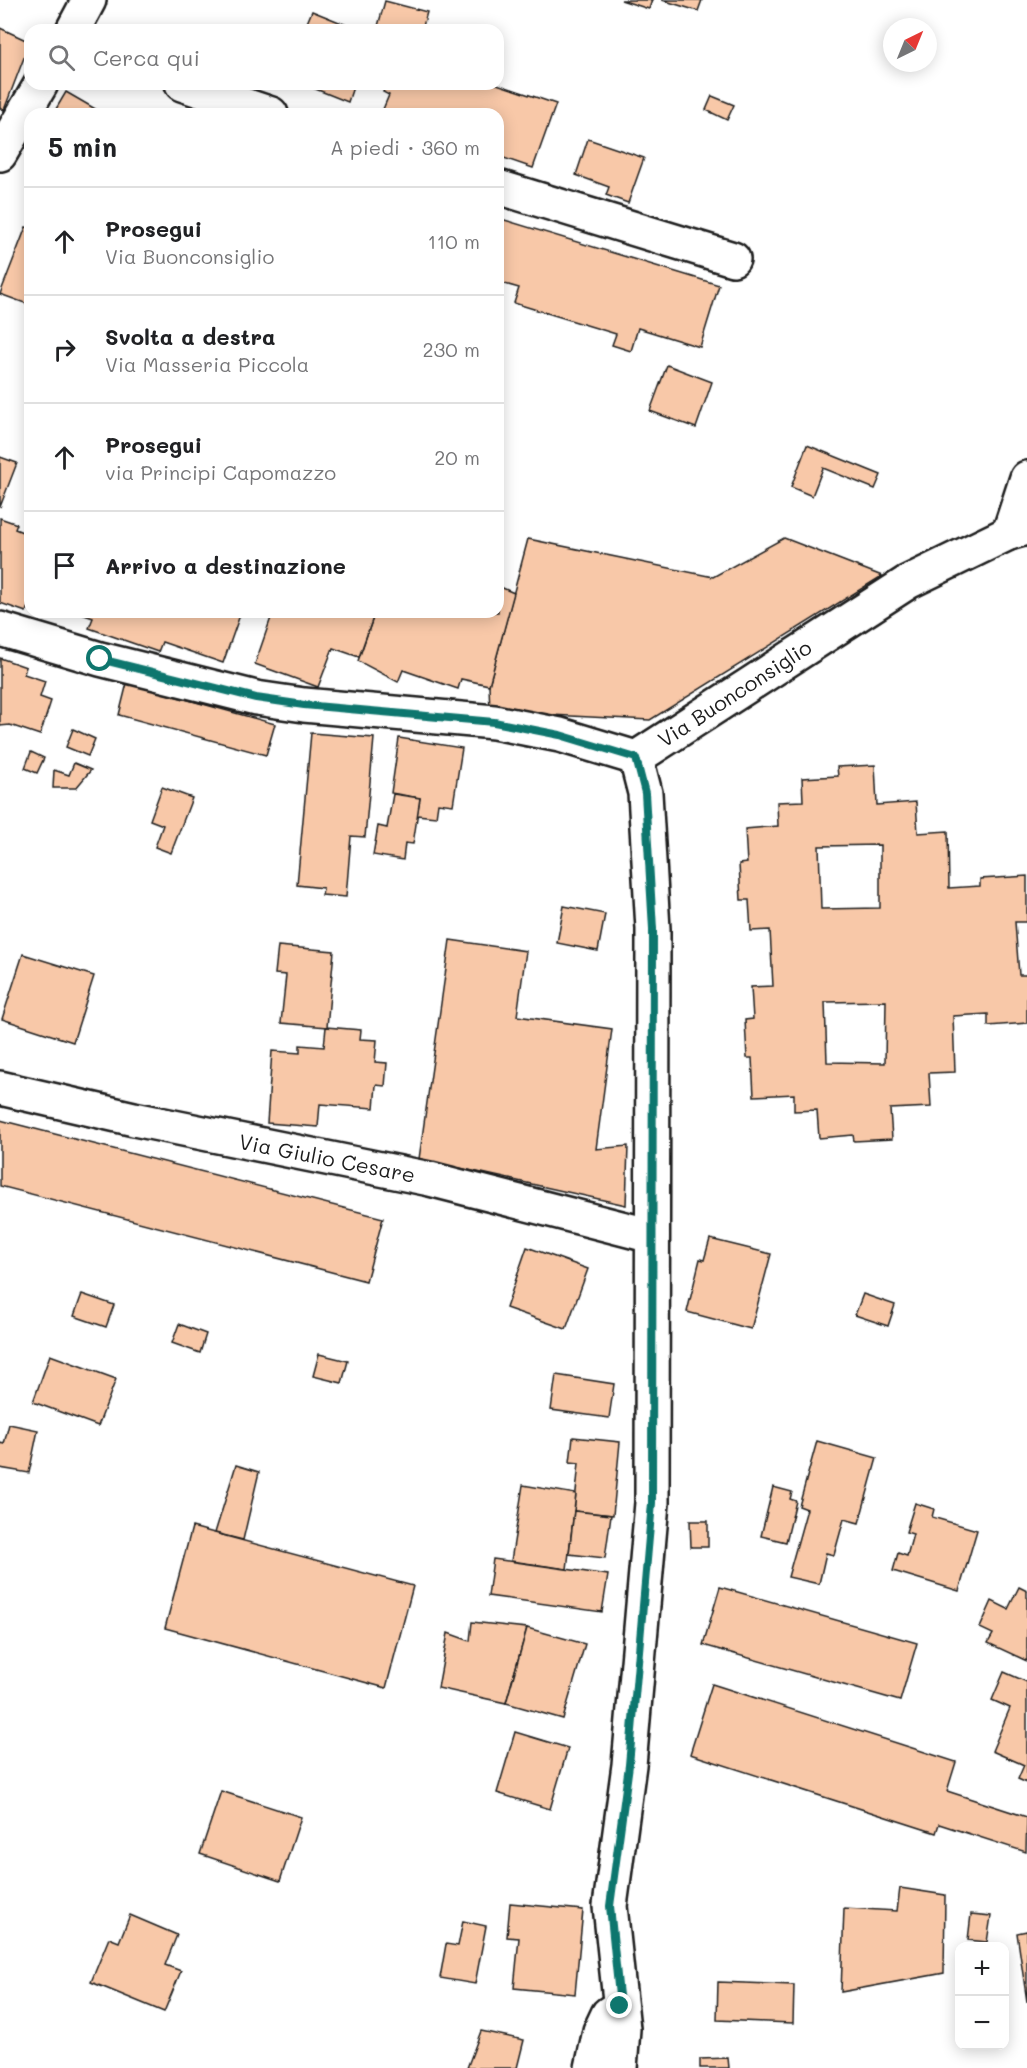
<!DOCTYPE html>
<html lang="it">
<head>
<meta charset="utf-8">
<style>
	:root { --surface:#fff; --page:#f2f2f2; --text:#202124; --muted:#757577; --line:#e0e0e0 }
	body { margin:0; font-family:Mali,sans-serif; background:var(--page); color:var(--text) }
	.controls { position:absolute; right:18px; bottom:18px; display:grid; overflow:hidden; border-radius:12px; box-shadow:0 3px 15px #0003 }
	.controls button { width:54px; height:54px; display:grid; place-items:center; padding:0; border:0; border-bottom:2px solid var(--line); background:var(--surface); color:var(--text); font:30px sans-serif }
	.compass { position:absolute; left:883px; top:18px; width:54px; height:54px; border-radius:50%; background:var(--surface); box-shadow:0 3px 15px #0003; rotate:43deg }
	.stop { position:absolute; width:18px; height:18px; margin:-14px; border:4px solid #0f766e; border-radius:50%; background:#fff }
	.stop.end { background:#0f766e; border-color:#fff; box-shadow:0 2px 6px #0008 }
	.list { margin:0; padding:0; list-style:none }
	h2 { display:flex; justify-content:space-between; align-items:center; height:78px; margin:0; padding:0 24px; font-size:26px }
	h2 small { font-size:20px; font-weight:400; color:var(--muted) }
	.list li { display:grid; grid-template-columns:39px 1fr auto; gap:18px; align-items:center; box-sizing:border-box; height:108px; padding:0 24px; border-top:2px solid var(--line) }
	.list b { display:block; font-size:22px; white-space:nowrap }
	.list p { margin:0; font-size:20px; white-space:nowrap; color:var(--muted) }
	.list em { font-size:20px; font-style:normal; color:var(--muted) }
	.icon { flex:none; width:33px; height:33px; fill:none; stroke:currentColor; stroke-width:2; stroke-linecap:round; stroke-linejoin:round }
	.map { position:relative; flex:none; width:1027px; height:2068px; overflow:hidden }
	.search { position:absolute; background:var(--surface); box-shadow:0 3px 15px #0003; left:24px; top:24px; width:480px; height:66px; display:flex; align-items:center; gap:15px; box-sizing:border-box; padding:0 21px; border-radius:18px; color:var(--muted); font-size:22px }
	.panel { position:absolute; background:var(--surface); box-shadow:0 3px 15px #0003; left:24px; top:108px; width:480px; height:510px; border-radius:18px }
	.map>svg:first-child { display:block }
	.building { fill:#f8c8a8; stroke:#1c1c1c; stroke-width:1.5; fill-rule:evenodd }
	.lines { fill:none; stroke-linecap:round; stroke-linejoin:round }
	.minor-casing { stroke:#1c1c1c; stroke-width:38 }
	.minor { stroke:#fff; stroke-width:33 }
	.route { stroke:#0f766e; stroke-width:8 }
	.labels { text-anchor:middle; stroke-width:4.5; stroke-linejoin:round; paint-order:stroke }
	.street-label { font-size:21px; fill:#1c1c1c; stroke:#fff }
</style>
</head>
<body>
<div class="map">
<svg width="1027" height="2068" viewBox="0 0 1027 2068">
	<rect width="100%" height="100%" fill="#fff"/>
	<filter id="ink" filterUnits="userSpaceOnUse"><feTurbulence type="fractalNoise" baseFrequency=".0167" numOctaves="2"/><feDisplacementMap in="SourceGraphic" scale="12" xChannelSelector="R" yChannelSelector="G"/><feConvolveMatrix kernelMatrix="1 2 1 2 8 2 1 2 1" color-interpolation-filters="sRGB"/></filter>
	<g filter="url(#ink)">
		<!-- building -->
		<g class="building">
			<path d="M621 0H652L649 9Z"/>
			<path d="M662 0H702L698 11Z"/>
			<path d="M385 1 427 12 422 30H393L378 26Z"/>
			<path d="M312 11 359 30H304Z"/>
			<path d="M0 28 30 42 4 110 0 108Z"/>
			<path d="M303 84H354L348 102Z"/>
			<path d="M387 84H497L556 104 533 168 498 156V114H381L389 95 383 92Z"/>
			<path d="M66 92 104 114H53Z"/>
			<path d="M712 96 734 105 727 120 706 110Z"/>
			<path d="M588 139 644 158 628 203 606 195 609 187 576 175Z"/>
			<path d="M498 218 719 285 700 347 638 328 631 351 612 345 616 334 514 303 519 288 498 282Z"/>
			<path d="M26 227 30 228V305L0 294Z"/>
			<path d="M667 365 712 382 696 428 650 411Z"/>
			<path d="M807 445 881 475 875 489 823 468 812 496 791 487Z"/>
			<path d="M0 457 17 463 0 507Z"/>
			<path d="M0 518 17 524 15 529 30 535V600L26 612 0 603Z"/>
			<path d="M784 538 882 576 650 720 490 712 489 685 528 539 713 577Z"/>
			<path d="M498 586 514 593 489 685 461 679 458 689 403 670 398 682 358 661 375 612H498Z"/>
			<path d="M76 612H241L223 663 162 642 158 652 89 628 93 618Z"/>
			<path d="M273 612H375L359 657 333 648 318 687 255 664Z"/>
			<path d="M0 658 26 667 24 674 45 681 40 697 51 701 40 735 10 725 0 726Z"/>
			<path d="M127 683 275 724 266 755 119 715Z"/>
			<path d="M73 729 95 739 88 756 66 747Z"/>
			<path d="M311 733 374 738 365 837 351 836 346 897 322 895 323 888 297 885Z"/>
			<path d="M399 738 462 748 453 805 438 803 436 817 417 815 420 798 391 793Z"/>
			<path d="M31 752 44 758 37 773 25 768Z"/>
			<path d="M74 763 91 770 76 788H53L54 770 69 775Z"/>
			<path d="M875 765 877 805 916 802 918 833 948 831 949 888 980 886V879L1027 876V922H1015L1019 975H1027V1023L988 1026V1014L953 1016 955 1072 929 1073 931 1107 890 1109 892 1139 854 1141 853 1135 819 1138 817 1110 794 1111V1094L754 1096 752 1058H747L745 1020 753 1019 751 987 773 986 770 930 751 931 749 900H741L739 864 747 863 745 829 778 826 777 802 803 801 802 778 838 776 837 767ZM880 845V908L821 909 819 846ZM886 1001 885 1063 827 1062 825 1002Z"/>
			<path d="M162 787 192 798 171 853 155 847 163 825 150 820Z"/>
			<path d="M393 794 420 798 413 844 405 843 403 860 373 855 378 826 387 828Z"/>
			<path d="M564 906 605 914 598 951 557 943Z"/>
			<path d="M450 940 526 951 517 1016 612 1029 596 1149 628 1146 626 1205 419 1159Z"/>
			<path d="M278 946 334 951 327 1027 281 1023 286 975 275 974Z"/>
			<path d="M23 954 94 976 73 1042 2 1019Z"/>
			<path d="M326 1027 361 1030 360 1039 377 1040 375 1062 387 1063 385 1086 376 1085 374 1108 320 1104 318 1127 267 1123 272 1051 300 1053V1045L324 1047Z"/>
			<path d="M0 1120 383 1218 366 1281 0 1186Z"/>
			<path d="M710 1239 771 1254 751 1329 687 1312 700 1259 704 1260Z"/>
			<path d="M527 1247 588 1269 566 1329 506 1308Z"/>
			<path d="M82 1294 114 1305 106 1327 74 1316Z"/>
			<path d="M863 1294 895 1305 888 1326 855 1315Z"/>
			<path d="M179 1324 206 1334 200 1353 172 1343Z"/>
			<path d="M319 1354 348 1361 342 1383 313 1376Z"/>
			<path d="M50 1355 116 1379 98 1426 33 1402Z"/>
			<path d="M556 1375 614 1384 609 1418 551 1410Z"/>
			<path d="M9 1424 38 1430 29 1473 0 1468V1443L4 1444Z"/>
			<path d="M573 1437 620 1442 613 1515 574 1511 579 1463 570 1462Z"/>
			<path d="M817 1441 877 1458 859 1523 844 1519 834 1555 826 1553 819 1584 788 1577 807 1509 799 1506Z"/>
			<path d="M236 1465 259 1472 243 1540 215 1533Z"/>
			<path d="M523 1485 576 1494 567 1569 511 1561Z"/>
			<path d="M773 1487 792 1492 790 1499 796 1501 786 1542 761 1536Z"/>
			<path d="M915 1503 934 1509 932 1517 977 1530 959 1591 893 1571 898 1553 907 1556 913 1534 906 1532Z"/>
			<path d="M574 1511 611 1515 605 1558 569 1554Z"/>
			<path d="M690 1521H708V1547H691Z"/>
			<path d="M192 1527 413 1586 386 1688 165 1628Z"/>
			<path d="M493 1559 608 1575 602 1612 488 1596Z"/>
			<path d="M720 1587 917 1643 900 1701 703 1645Z"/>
			<path d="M1019 1587 1027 1591V1661L988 1643 993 1634 980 1628 992 1601 1008 1609Z"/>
			<path d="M472 1622 527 1628 506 1703 438 1688 448 1633 470 1641Z"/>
			<path d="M527 1628 585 1644 563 1719 506 1703Z"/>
			<path d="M1004 1672 1027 1682V1783L1018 1779 1024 1765 992 1751 1010 1708 992 1700Z"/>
			<path d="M712 1684 956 1762 947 1791 1027 1817 1026 1852 939 1824 936 1833 690 1754Z"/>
			<path d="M515 1732 568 1748 550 1809 497 1793Z"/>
			<path d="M221 1791 301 1817 280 1881 200 1854Z"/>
			<path d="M900 1888 945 1895 944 1973 841 1992 844 1908 897 1911Z"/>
			<path d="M510 1903 583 1910 575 1994 514 1988 519 1938 507 1937Z"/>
			<path d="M971 1914 991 1916 987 1942 968 1940Z"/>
			<path d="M130 1915 177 1935 165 1965 181 1971 164 2012 91 1982 109 1938 119 1942Z"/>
			<path d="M463 1921 486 1926 475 1984 440 1978 446 1944 458 1946Z"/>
			<path d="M1027 1931V2002L1017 1933Z"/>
			<path d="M718 1982 794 1985 793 2023 717 2020Z"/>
			<path d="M481 2031 524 2040 517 2068H467Z"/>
			<path d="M728 2058 729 2068H700V2059Z"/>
		</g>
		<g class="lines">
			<!-- minor casing -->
			<g class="minor-casing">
				<g id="minor">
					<path d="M73 30 89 0"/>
					<path d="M182 84 271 114"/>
					<path d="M0 154 41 84"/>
					<path d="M498 187 733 259"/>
					<path d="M1009 533 1027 478"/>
					<path d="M0 629 100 659 256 698 304 705 494 722 560 735 636 758"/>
					<path d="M636 758 908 582 1009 533 1027 528"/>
					<path d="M0 1088 134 1119 430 1179 652 1236"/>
					<path d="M592 2068 600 2031 608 2014 620 2006"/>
					<path d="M620 2068 623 2029 610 1906 629 1765 652 1503 653 929 645 793 636 758"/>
				</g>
			</g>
			<!-- minor -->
			<use href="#minor" class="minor"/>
		</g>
	</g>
	<g class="lines" filter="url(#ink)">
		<!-- route -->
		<path class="route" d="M100 659 256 698 304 705 494 722 560 735 636 758 645 793 653 929 652 1503 629 1765 610 1906 620 2006"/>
	</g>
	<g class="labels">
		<!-- street labels -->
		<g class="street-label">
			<text transform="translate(735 694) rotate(-33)" y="7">Via Buonconsiglio</text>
			<text transform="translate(327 1159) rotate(11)" y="7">Via Giulio Cesare</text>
		</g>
	</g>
</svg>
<div class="controls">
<button>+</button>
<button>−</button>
</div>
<svg class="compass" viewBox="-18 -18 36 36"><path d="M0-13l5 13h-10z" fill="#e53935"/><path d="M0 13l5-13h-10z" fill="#757577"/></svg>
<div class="stop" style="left:100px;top:659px"></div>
<div class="stop end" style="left:620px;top:2006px"></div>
<div class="search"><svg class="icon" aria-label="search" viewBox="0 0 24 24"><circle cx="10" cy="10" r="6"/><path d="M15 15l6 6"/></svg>Cerca qui</div>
<section class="panel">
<h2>5 min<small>A piedi · 360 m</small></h2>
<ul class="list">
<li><svg class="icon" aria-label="ahead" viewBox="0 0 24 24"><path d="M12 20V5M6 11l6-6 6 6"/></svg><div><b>Prosegui</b><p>Via Buonconsiglio</p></div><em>110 m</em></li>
<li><svg class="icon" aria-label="right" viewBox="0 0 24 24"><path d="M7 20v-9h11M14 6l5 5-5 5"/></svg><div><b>Svolta a destra</b><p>Via Masseria Piccola</p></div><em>230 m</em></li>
<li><svg class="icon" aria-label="ahead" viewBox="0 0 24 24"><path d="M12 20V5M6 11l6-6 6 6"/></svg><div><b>Prosegui</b><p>via Principi Capomazzo</p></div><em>20 m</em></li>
<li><svg class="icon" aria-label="arrive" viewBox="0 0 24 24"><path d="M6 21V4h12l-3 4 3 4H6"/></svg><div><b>Arrivo a destinazione</b></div></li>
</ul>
</section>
</div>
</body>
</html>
